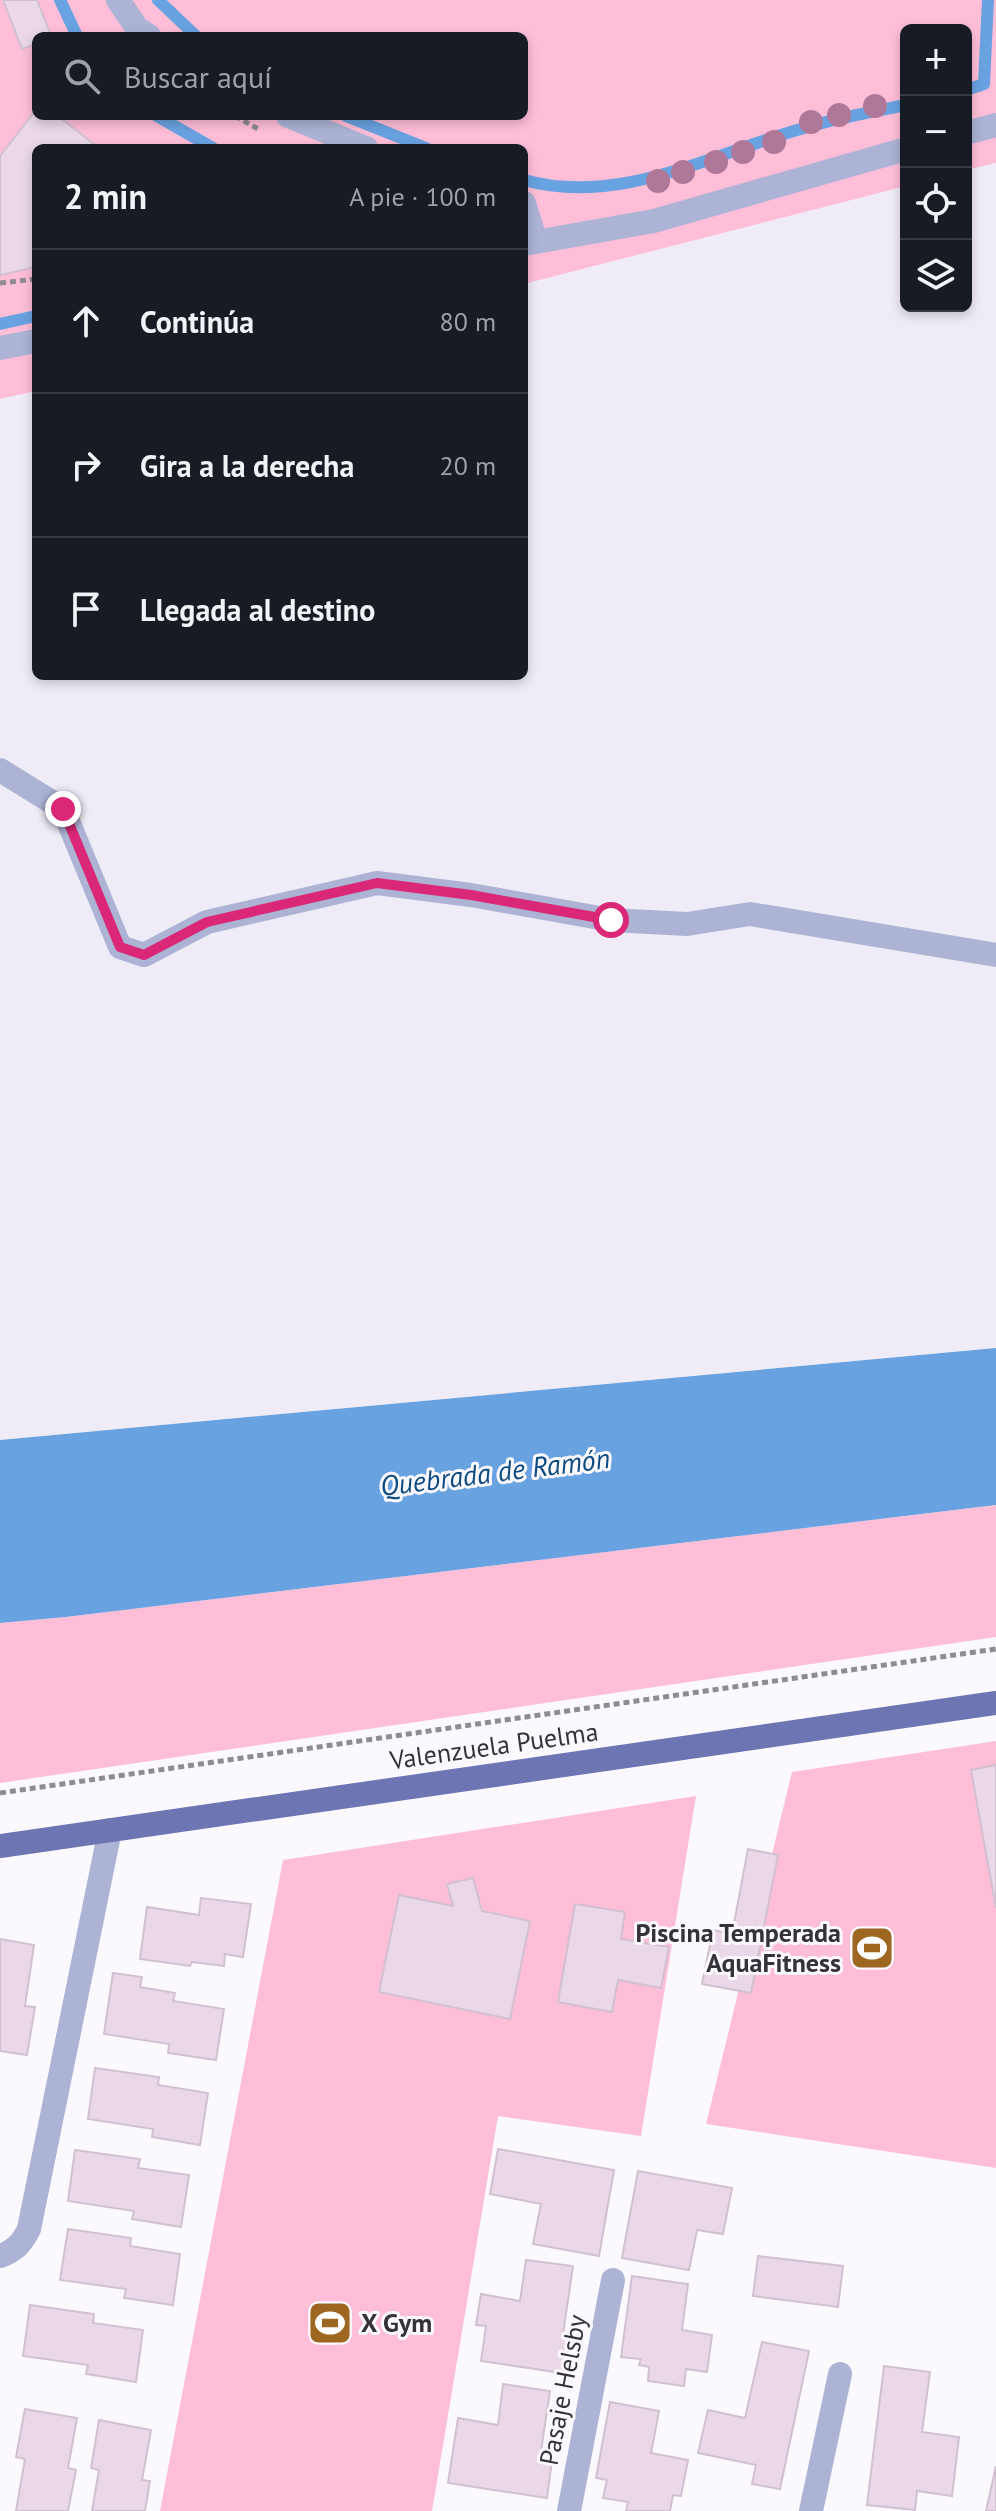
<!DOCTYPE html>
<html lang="es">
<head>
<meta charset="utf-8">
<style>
	:root { --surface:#171b24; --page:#242831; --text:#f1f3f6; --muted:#9ea1a6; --line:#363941 }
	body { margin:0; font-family:"PT Sans",sans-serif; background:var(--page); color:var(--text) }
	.controls { position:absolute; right:24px; top:24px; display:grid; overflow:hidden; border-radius:12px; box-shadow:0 4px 12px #0003 }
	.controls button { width:72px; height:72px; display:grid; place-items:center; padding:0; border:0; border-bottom:2px solid var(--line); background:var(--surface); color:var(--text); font:40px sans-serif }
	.stop { position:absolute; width:24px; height:24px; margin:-18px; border:6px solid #db2777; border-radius:50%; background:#fff }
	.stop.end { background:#db2777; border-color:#fff; box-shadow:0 2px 8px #0008 }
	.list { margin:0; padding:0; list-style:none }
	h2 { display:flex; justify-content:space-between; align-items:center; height:104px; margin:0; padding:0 32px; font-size:34px }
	h2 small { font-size:26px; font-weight:400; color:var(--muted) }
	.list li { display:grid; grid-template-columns:52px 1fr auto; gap:24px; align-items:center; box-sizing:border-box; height:144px; padding:0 32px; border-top:2px solid var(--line) }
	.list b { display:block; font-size:30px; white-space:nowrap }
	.list em { font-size:26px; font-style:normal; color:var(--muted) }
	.icon { flex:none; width:44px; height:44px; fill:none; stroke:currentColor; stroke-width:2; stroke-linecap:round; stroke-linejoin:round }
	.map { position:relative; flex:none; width:996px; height:2511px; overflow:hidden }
	.search { position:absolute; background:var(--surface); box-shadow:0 4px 12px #0003; left:32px; top:32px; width:496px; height:88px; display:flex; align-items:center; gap:20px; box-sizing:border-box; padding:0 28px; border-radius:12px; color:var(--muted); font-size:30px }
	.panel { position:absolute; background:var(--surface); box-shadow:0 4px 12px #0003; left:32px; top:144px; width:496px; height:536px; border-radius:12px }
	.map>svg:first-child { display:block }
	.built { fill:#f0ecf7 }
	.green { fill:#febed8; fill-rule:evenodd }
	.water { fill:#69a2e0 }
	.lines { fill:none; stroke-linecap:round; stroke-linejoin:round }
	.stream { stroke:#69a2e0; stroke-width:12 }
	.building { fill:#ead8e9; stroke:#d1c0d0; stroke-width:2 }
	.path { stroke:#8e8b92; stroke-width:5; stroke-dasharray:6 4; stroke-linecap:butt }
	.minor { stroke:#acb3d5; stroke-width:24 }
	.major { stroke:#6d75b2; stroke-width:24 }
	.tree { fill:#af7899 }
	.route { stroke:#db2777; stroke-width:10 }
	.labels { text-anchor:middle; stroke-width:6; stroke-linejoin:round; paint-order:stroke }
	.street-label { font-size:26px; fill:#34313a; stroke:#fbf9fe }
	.poi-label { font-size:26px; font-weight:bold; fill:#34313a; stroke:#fbf9fe; text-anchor:end }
	.water-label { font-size:28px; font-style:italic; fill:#0c4a82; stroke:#fbf9fe }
</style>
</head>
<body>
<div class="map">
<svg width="996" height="2511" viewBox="0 0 996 2511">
	<rect width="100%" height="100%" fill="#fbf9fe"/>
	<!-- built -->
	<path class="built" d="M996 163V1348L0 1440V399L36 391V676H524V284L906 186V306H966V170Z"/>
	<!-- green -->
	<g class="green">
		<path d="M0 0H996V163L966 170V30H906V186L524 284V148H36V391L0 399ZM36 36H524V116H36Z"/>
		<path d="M996 1505V1637L0 1783V1623L66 1617Z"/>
		<path d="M996 1741V2168L706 2124 792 1772Z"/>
		<path d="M696 1796 641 2136 498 2116 432 2511H160L283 1860Z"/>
	</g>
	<!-- water -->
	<path class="water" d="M996 1348V1505L66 1617 0 1623V1440Z"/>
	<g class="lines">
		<!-- stream -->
		<g class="stream">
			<path d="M60 0 77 36"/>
			<path d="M158 0 196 36"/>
			<path d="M966 90 984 84 988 0"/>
			<path d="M157 116 213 148"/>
			<path d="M346 116 426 148"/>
			<path d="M524 180C619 207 714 153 804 128 837 118 872 112 906 105"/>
			<path d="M0 324 36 316"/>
		</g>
	</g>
	<!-- building -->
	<g class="building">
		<path d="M3 0H37L51 36H36V44L22 49Z"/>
		<path d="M36 110V116H58L99 148H36V262L31 268 0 275V156Z"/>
		<path d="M996 1765V1908L971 1770Z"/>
		<path d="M748 1849 778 1855 751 1993 702 1984 713 1930 732 1934Z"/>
		<path d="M473 1878 482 1911 530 1921 510 2019 379 1992 399 1895 453 1906 447 1884Z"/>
		<path d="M201 1898 251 1904 243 1957 225 1954 224 1966 192 1962 190 1966 140 1959 147 1907 199 1915Z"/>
		<path d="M575 1904 625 1912 621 1939 669 1947 661 1988 618 1980 612 2012 558 2002Z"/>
		<path d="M0 1939 34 1945 25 2006 35 2007 27 2055 0 2051Z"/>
		<path d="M113 1973 142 1977 140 1987 175 1993 173 2001 224 2009 216 2060 168 2053 169 2044 104 2034Z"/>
		<path d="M95 2068 159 2077 158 2085 208 2093 200 2145 152 2137 153 2129 88 2119Z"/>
		<path d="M498 2149 614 2170 599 2256 533 2244 541 2204 490 2194Z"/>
		<path d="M75 2150 140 2159 138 2168 189 2175 181 2227 132 2219 134 2211 68 2201Z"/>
		<path d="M638 2171 732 2188 723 2234 697 2230 689 2270 622 2258Z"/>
		<path d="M68 2229 131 2238 130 2246 180 2254 173 2305 124 2298 126 2289 60 2280Z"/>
		<path d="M758 2256 843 2266 838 2307 753 2296Z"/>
		<path d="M526 2260 573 2266 563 2334 575 2335 569 2374 481 2361 486 2326 476 2325 481 2294 520 2301Z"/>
		<path d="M632 2276 688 2284 682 2330 712 2335 707 2372 686 2369 684 2386 648 2381 649 2367 639 2365 641 2359 621 2357Z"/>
		<path d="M30 2305 94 2314 93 2323 143 2330 136 2382 86 2374 88 2365 23 2356Z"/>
		<path d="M762 2342 809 2351 780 2489 752 2484 756 2465 698 2453 708 2410 745 2418Z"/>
		<path d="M884 2366 930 2372 922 2432 959 2437 952 2496 917 2491 915 2510 867 2505Z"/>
		<path d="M503 2384 550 2391 540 2458 552 2460 547 2498 448 2483 458 2418 498 2425Z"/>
		<path d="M610 2402 659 2411 651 2453 688 2460 681 2496 673 2495 670 2511H626L628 2502 603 2498 607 2480 596 2478Z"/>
		<path d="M25 2409 77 2418 68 2468 76 2470 68 2511H16L25 2459 16 2457Z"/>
		<path d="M99 2420 151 2430 142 2480 150 2481 145 2511H92L99 2470 91 2468Z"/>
		<path d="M996 2466V2511H986Z"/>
	</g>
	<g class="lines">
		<!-- path -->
		<g class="path">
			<path d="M235 116 258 129"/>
			<path d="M0 283 36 279"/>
			<path d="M0 1793 996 1649"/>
		</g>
		<!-- minor -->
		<g class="minor">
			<path d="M118 0 137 28 149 36"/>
			<path d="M288 116 366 148"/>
			<path d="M966 133 996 125"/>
			<path d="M524 203 536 242"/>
			<path d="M524 244 654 221 906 149"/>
			<path d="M0 348 36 341"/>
			<path d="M0 770 63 809 120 947 144 955 207 922 377 883 471 895 611 920 687 924 750 914 996 955"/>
			<path d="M0 2256C15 2251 22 2243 29 2229L110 1830"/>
			<path d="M569 2511 613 2280"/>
			<path d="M811 2511 840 2374"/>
		</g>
		<!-- major -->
		<path class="major" d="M0 1846 996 1703"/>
	</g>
	<!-- trees -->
	<g class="tree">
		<circle cx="875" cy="106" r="12"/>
		<circle cx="839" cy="115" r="12"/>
		<circle cx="811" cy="122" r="12"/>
		<circle cx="774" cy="142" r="12"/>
		<circle cx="743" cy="152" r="12"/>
		<circle cx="716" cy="162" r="12"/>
		<circle cx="683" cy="172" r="12"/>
		<circle cx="658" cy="181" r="12"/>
	</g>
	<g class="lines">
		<!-- route -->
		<path class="route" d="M63 809 120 947 144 955 207 922 377 883 471 895 611 920"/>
	</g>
	<!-- icons -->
	<defs>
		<g id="stadium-square" transform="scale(2.3)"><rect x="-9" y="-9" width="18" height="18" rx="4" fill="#9d6621" stroke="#fbf9fe"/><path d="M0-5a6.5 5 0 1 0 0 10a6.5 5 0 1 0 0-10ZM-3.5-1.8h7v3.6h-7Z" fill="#fff"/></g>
	</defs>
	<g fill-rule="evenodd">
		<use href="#stadium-square" x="872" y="1948"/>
		<use href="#stadium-square" x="330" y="2323"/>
	</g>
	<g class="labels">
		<!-- street labels -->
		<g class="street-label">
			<text transform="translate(494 1746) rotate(-8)" y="9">Valenzuela Puelma</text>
			<text transform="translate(563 2390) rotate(-79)" y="9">Pasaje Helsby</text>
		</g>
		<!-- poi labels -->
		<g class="poi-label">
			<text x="841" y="1942">Piscina Temperada<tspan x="841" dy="30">AquaFitness</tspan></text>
			<text x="361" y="2332" text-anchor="start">X Gym</text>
		</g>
		<!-- water labels -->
		<g class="water-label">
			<text transform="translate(495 1472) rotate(-7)" y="10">Quebrada de Ramón</text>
		</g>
	</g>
</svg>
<div class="controls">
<button>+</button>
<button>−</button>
<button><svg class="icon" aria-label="locate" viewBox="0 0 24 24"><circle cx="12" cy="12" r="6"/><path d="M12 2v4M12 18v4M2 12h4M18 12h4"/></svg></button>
<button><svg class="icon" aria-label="layers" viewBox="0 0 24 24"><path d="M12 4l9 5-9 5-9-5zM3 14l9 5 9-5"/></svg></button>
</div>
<div class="stop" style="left:611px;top:920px"></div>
<div class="stop end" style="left:63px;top:809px"></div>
<div class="search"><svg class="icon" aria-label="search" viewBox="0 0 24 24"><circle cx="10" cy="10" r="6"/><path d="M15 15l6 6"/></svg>Buscar aquí</div>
<section class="panel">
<h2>2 min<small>A pie · 100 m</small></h2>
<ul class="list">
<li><svg class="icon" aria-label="ahead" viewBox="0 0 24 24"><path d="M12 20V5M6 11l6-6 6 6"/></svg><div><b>Continúa</b></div><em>80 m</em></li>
<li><svg class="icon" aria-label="right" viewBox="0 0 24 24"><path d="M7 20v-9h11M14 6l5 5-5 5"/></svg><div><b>Gira a la derecha</b></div><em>20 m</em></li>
<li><svg class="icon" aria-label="arrive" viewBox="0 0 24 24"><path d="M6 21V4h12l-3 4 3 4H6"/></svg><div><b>Llegada al destino</b></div></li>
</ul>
</section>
</div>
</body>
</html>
